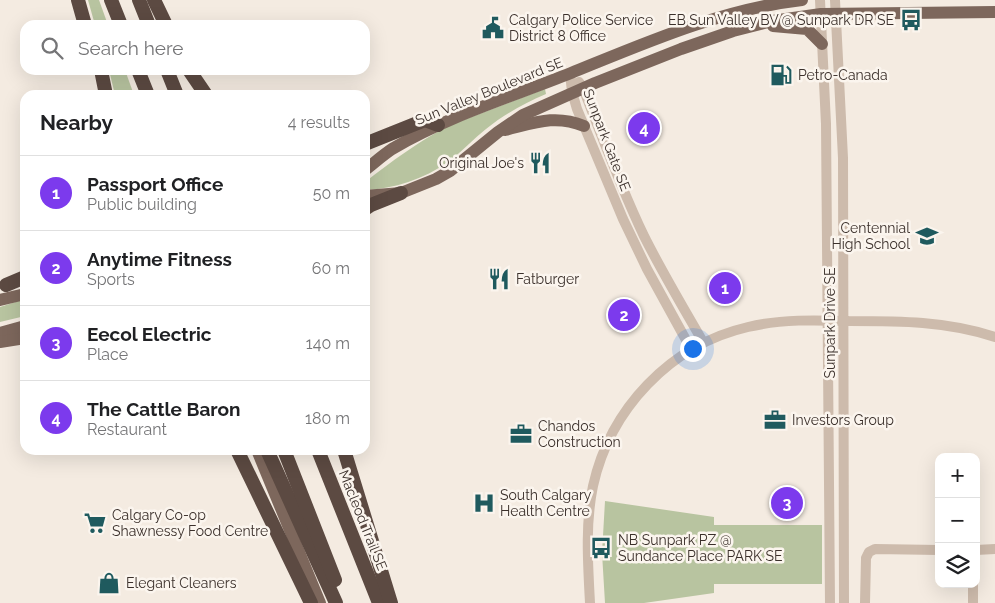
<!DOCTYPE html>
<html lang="en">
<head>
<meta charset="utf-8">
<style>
	:root { --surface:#fff; --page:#f2f2f2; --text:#202124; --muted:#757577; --line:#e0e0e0; --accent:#7c3aed }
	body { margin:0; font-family:Raleway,sans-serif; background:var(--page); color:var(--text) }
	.controls { position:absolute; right:15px; bottom:15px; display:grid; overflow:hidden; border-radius:10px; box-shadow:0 5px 20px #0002 }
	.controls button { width:45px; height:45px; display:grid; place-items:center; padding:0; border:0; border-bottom:1px solid var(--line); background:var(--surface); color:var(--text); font:25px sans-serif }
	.you { position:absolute; left:692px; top:348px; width:18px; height:18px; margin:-12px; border:4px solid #fff; border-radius:50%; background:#1a73e8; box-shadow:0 0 0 8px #1a73e833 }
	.badge { display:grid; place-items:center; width:32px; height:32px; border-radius:50%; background:var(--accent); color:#fff; font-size:16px; font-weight:700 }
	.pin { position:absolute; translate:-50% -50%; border:2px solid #fff; box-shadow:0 1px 5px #0006 }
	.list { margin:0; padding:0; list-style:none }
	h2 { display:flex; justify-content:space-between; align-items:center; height:65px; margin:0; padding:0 20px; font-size:21px }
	h2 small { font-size:16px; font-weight:400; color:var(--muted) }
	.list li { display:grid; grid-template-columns:32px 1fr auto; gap:15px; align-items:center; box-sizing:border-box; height:75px; padding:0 20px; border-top:1px solid var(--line) }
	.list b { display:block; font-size:19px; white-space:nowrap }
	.list p { margin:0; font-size:16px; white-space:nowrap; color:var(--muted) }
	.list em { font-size:16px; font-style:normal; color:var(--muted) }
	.icon { flex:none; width:28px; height:28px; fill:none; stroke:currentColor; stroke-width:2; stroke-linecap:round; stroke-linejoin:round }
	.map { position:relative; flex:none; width:995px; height:603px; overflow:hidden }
	.search { position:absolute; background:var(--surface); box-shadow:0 5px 20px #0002; left:20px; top:20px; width:350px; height:55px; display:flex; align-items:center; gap:12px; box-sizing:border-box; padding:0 18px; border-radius:15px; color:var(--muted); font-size:19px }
	.panel { position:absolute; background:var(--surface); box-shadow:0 5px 20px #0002; left:20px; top:90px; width:350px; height:365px; border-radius:15px }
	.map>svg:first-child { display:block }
	.green { fill:#b8c4a0 }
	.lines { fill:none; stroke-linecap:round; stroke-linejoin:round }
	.minor { stroke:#cdbbac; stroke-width:10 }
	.major { stroke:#7d675c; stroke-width:12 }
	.highway { stroke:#5c4a42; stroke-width:14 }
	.labels { text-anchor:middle; stroke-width:5; stroke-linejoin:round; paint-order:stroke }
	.poi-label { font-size:14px; fill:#3b302b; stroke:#fbf5ee; text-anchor:start }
	.street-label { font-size:14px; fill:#3b302b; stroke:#fbf5ee }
</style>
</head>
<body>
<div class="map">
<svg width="995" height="603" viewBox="0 0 995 603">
	<rect width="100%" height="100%" fill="#f4ebe1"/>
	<!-- green -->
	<g class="green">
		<path d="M88 0H99L108 25H95Z"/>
		<path d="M109 70H125L134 95H115Z"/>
		<path d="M545 89 546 94C525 103 505 114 486 129 473 139 462 152 448 162 424 179 394 189 365 190V182C392 161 418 142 448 126Z"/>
		<path d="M25 299V316L0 322V307Z"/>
		<path d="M605 501 714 517V525H822V584H714V593L644 603H605L602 553Z"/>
	</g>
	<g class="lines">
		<!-- minor -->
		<g class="minor">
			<path d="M820 0 826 124 830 603"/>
			<path d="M835 0 843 158 844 603"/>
			<path d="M570 73 572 92 577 109 623 219 647 269 691 349"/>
			<path d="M579 82 583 88C602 137 621 188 644 236 662 272 683 307 703 342"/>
			<path d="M976 550 995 549"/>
			<path d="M973 584V603"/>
			<path d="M590 603C588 565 585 524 593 486 610 409 670 345 748 327 781 319 816 320 849 321 899 321 947 321 995 337"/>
			<path d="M865 603 866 558 869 552 875 549 939 550"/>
		</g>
		<!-- major -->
		<g class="major">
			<path d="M773 26 807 29 822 44"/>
			<path d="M505 130C534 123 555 114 584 126"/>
			<path d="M365 170C374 163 383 155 392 149 448 116 511 97 571 73 645 43 722 9 802 0"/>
			<path d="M365 196 401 193 436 179 450 171 498 132 523 115 595 83 681 49 733 31 772 21 821 14 995 12"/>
			<path d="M0 300 25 294"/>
			<path d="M0 333 25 326"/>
			<path d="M0 342 25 338"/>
			<path d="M257 450 320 603"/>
		</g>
		<!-- highway -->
		<g class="highway">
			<path d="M78 0 85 25"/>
			<path d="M111 0 121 25"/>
			<path d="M139 0 149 25"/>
			<path d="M154 0 166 25"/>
			<path d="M101 70 106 95"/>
			<path d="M138 70 148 95"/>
			<path d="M167 70 177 95"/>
			<path d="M189 70 206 95"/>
			<path d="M365 144 425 120 438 125"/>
			<path d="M365 209 371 205 401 193"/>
			<path d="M6 285 25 277"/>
			<path d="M237 450 311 603"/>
			<path d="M267 450 336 603"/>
			<path d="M284 450 335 580"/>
			<path d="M318 450 379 603"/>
			<path d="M344 450 391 603"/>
		</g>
	</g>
	<!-- icons -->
	<defs>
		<g id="bus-bare" transform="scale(1.725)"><path d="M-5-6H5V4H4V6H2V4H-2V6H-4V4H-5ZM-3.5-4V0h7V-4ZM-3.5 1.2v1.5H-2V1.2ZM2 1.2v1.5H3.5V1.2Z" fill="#1f5a5e" stroke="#fbf5ee" stroke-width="2.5" paint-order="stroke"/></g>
		<g id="civic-bare" transform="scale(1.725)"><path d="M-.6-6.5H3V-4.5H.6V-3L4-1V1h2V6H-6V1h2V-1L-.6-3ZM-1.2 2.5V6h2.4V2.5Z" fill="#1f5a5e" stroke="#fbf5ee" stroke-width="2.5" paint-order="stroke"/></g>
		<g id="fuel-bare" transform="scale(1.725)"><path d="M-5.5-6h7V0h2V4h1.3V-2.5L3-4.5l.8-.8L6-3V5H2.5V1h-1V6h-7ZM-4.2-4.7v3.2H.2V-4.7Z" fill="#1f5a5e" stroke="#fbf5ee" stroke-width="2.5" paint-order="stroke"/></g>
		<g id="restaurant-bare" transform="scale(1.725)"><path d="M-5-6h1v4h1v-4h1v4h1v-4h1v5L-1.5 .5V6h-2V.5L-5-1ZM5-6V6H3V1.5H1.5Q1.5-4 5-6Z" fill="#1f5a5e" stroke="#fbf5ee" stroke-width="2.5" paint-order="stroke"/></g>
		<g id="school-bare" transform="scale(1.725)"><path d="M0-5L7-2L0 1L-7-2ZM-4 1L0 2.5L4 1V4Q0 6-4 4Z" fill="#1f5a5e" stroke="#fbf5ee" stroke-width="2.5" paint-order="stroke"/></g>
		<g id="office-bare" transform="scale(1.725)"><path d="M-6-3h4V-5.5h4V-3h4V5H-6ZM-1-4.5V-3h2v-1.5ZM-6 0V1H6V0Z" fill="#1f5a5e" stroke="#fbf5ee" stroke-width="2.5" paint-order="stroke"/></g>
		<g id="hospital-bare" transform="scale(1.725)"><path d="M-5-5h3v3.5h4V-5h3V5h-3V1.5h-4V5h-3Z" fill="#1f5a5e" stroke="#fbf5ee" stroke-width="2.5" paint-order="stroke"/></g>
		<g id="supermarket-bare" transform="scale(1.725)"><path d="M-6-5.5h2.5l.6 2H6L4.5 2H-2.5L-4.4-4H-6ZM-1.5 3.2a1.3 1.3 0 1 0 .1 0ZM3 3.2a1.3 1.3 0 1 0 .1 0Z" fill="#1f5a5e" stroke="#fbf5ee" stroke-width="2.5" paint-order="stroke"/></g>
		<g id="shop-bare" transform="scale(1.725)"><path d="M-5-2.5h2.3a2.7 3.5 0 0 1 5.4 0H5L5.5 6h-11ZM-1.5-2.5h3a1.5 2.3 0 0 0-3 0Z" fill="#1f5a5e" stroke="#fbf5ee" stroke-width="2.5" paint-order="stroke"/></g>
	</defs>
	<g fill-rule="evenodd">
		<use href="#bus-bare" x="911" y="20"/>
		<use href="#civic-bare" x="493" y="28"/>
		<use href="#fuel-bare" x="781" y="75"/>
		<use href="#restaurant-bare" x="540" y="163"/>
		<use href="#school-bare" x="927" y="236"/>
		<use href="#restaurant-bare" x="499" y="279"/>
		<use href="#office-bare" x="775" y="420"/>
		<use href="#office-bare" x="521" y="434"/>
		<use href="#hospital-bare" x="484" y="503"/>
		<use href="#supermarket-bare" x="95" y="523"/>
		<use href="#bus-bare" x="601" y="548"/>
		<use href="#shop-bare" x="109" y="583"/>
	</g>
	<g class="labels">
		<!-- poi labels -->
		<g class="poi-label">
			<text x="509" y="25">Calgary Police Service<tspan x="509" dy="16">District 8 Office</tspan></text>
			<text x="894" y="25" text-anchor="end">EB Sun Valley BV @ Sunpark DR SE</text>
			<text x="798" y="80">Petro-Canada</text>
			<text x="524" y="168" text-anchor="end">Original Joe's</text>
			<text x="910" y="233" text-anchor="end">Centennial<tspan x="910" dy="16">High School</tspan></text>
			<text x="516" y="284">Fatburger</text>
			<text x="792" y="425">Investors Group</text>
			<text x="538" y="431">Chandos<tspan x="538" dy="16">Construction</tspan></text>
			<text x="500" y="500">South Calgary<tspan x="500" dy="16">Health Centre</tspan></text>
			<text x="112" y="520">Calgary Co-op<tspan x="112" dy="16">Shawnessy Food Centre</tspan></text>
			<text x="618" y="545">NB Sunpark PZ @<tspan x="618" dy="16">Sundance Place PARK SE</tspan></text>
			<text x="126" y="588">Elegant Cleaners</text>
		</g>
		<!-- street labels -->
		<g class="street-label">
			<text transform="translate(489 91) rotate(-22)" y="5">Sun Valley Boulevard SE</text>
			<text transform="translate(607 140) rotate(69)" y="5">Sunpark Gate SE</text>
			<text transform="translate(830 323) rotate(-90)" y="5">Sunpark Drive SE</text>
			<text transform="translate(363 520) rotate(68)" y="5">Macleod Trail SE</text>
		</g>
	</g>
</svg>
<div class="controls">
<button>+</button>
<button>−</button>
<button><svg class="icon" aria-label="layers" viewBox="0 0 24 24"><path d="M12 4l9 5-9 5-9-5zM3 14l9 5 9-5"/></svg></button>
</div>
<div class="you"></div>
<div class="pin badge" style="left:725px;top:288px">1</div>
<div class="pin badge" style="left:624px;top:315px">2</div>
<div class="pin badge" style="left:787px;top:503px">3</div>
<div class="pin badge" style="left:644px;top:128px">4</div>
<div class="search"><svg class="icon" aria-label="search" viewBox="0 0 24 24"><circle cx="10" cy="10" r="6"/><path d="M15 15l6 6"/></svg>Search here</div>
<section class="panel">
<h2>Nearby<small>4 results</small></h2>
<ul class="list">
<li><span class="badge">1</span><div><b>Passport Office</b><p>Public building</p></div><em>50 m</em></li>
<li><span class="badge">2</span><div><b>Anytime Fitness</b><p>Sports</p></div><em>60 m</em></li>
<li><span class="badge">3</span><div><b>Eecol Electric</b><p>Place</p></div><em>140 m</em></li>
<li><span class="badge">4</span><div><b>The Cattle Baron</b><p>Restaurant</p></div><em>180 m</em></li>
</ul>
</section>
</div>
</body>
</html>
